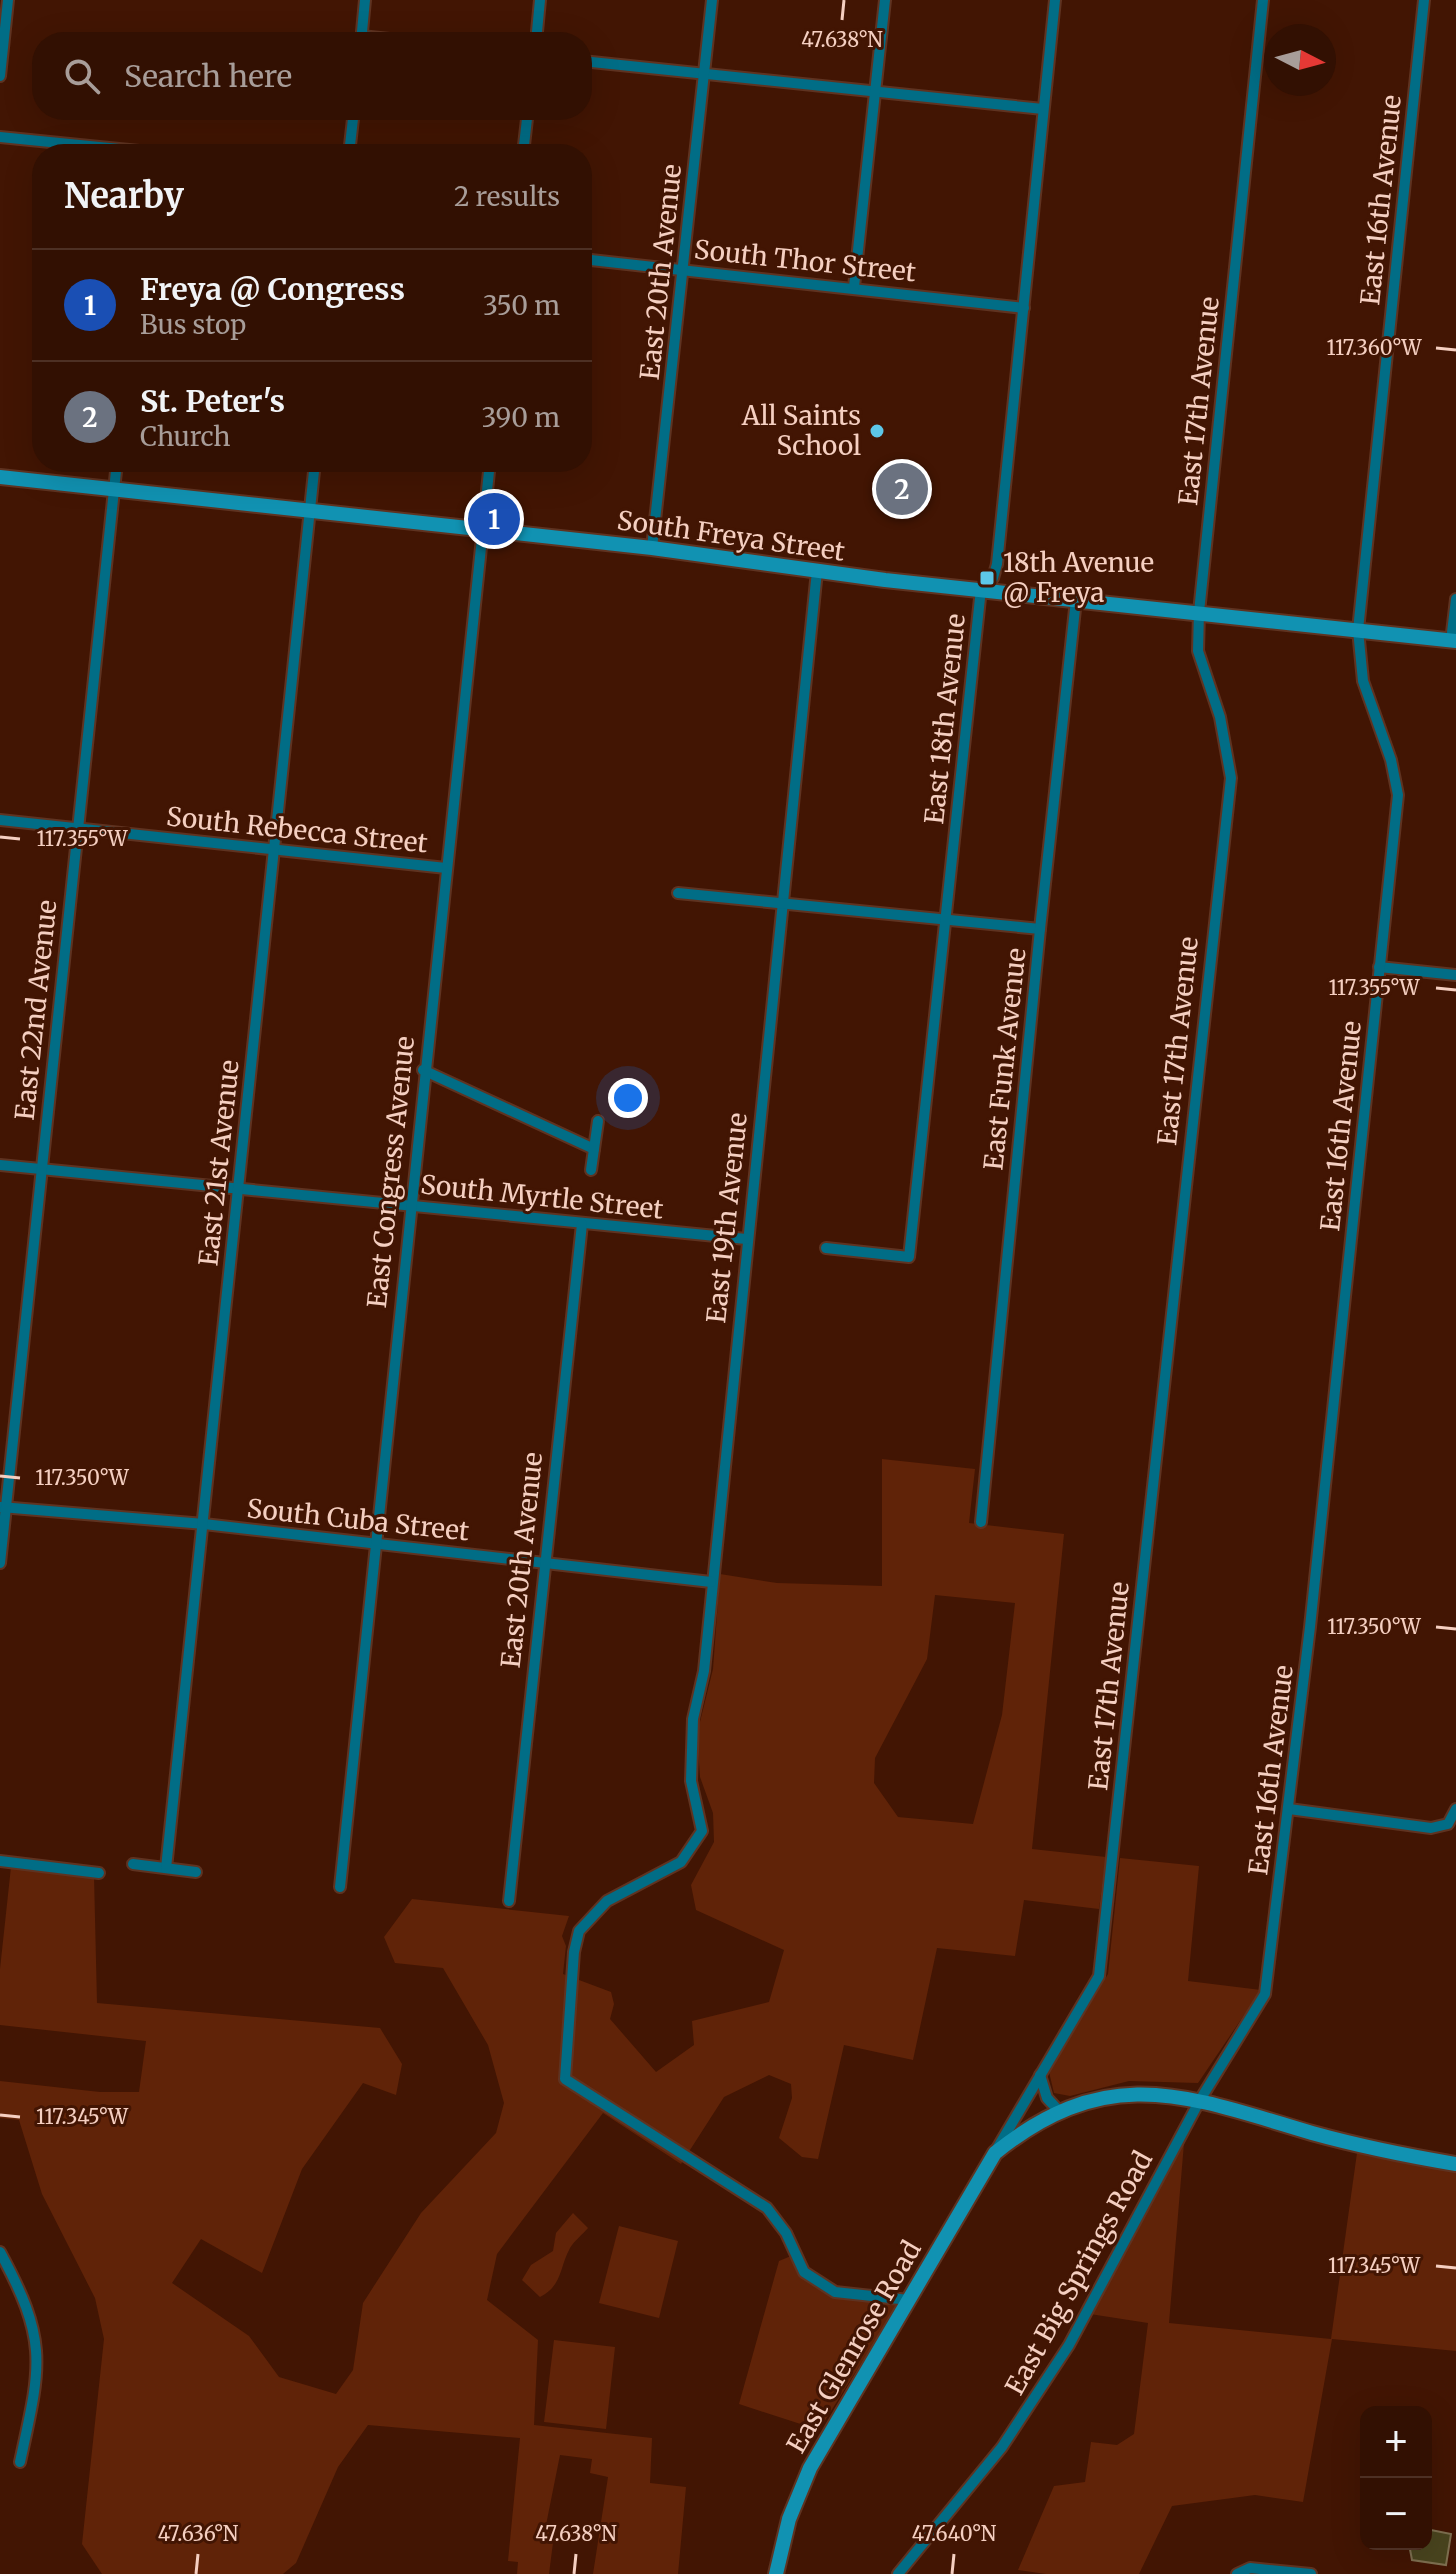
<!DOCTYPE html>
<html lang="en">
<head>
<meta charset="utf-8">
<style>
	:root { --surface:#321002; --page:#3d1e11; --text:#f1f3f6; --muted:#a89d99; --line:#4d3024; --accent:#2563eb }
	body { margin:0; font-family:Merriweather,serif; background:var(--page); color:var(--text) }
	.controls { position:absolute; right:24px; bottom:24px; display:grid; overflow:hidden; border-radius:16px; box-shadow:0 8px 32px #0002 }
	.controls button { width:72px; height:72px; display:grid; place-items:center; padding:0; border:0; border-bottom:2px solid var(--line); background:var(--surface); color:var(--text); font:40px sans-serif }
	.compass { position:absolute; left:1264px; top:24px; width:72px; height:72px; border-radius:50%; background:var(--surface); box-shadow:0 8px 32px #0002; rotate:96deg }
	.you { position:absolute; left:628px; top:1098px; width:28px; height:28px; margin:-20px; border:6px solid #fff; border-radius:50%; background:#1a73e8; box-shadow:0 0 0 12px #1a73e833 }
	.badge { display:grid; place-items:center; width:52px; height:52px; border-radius:50%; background:var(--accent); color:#fff; font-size:26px; font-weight:700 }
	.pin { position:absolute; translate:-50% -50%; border:4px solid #fff; box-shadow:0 2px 8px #0006 }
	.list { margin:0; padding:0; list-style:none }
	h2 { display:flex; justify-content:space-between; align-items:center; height:104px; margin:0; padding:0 32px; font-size:34px }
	h2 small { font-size:26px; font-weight:400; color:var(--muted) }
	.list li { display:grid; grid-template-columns:52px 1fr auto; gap:24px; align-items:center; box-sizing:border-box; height:112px; padding:0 32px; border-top:2px solid var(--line) }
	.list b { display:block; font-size:30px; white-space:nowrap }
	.list p { margin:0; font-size:26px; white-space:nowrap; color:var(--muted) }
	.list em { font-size:26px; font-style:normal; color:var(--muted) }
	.icon { flex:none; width:44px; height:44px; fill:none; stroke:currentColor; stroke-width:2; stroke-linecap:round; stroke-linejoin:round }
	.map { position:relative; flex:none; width:1456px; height:2574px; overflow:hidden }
	.search { position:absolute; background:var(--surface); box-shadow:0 8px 32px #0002; left:32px; top:32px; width:560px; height:88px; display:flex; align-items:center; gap:20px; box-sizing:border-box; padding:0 28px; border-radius:32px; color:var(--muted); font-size:30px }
	.panel { position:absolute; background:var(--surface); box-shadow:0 8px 32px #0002; left:32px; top:144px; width:560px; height:328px; border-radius:32px }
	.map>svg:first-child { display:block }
	.green { fill:#602308; fill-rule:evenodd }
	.water { fill:#49441e; stroke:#7d6e4f; stroke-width:2 }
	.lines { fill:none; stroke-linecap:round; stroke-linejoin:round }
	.street-casing { stroke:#5f3321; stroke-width:14 }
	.secondary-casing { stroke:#5f3321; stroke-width:18 }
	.street { stroke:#016d86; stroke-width:10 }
	.secondary { stroke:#1192b2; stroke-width:14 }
	.ticks { fill:none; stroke:#f5cfc1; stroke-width:3 }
	.poi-dot { fill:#5dc7e8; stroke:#421503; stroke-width:3 }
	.labels { text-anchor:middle; stroke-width:6; stroke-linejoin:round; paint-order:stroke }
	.street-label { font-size:26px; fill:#f5cfc1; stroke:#421503 }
	.poi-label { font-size:26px; fill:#f5cfc1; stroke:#421503; text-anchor:end }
	.ticks-label { font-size:20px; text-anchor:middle; fill:#f5cfc1; stroke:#421503; stroke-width:6; stroke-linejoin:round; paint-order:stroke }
</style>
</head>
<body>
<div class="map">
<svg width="1456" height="2574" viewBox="0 0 1456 2574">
	<rect width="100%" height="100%" fill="#421503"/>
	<!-- green -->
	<g class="green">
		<path d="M882 1459 975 1469 969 1523 1064 1534 1032 1849 1106 1857 1099 1909 1024 1900 1015 1956 937 1948 913 2060 844 2045 818 2159 802 2157 779 2138 792 2098 791 2084 769 2075 724 2097 681 2164 603 2113 497 2254 487 2300 538 2340 534 2425 652 2438 650 2483 686 2487 678 2574H593L608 2477 590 2473 592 2459 560 2455 546 2525 555 2527 549 2574H517L518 2562 508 2561 520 2438 368 2425 338 2467 296 2563 283 2574H102L82 2544 104 2339 95 2298 42 2194 19 2120 0 2118V2081L100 2092H139L146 2041 0 2025V1969L11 1867 94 1876 97 2003 380 2028 402 2064 396 2095 363 2083 302 2169 262 2273 201 2239 172 2283 249 2336 279 2377 336 2394 353 2370 363 2303 421 2213 496 2133 504 2103 488 2045 443 1968 395 1963 384 1937 412 1899 569 1916 562 1936 566 1946 563 1974 611 1992 614 2004 610 2019 656 2072 694 2045 692 2021 769 2002 784 1950 696 1910 691 1885 714 1842 713 1813 700 1777 697 1734 713 1669 720 1574 777 1583 882 1586ZM935 1595 1015 1603 1002 1715 973 1824 898 1817 874 1783 875 1758 927 1659Z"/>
		<path d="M1120 1858 1199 1866 1188 1981 1261 1990 1198 2083 1129 2081 1070 2096 1054 2093 1049 2072 1108 1974Z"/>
		<path d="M1184 2143 1169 2323 1331 2339 1357 2153 1419 2166 1456 2168V2351L1332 2339 1303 2502 1255 2495 1172 2506 1139 2574H1046L1018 2570 1054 2486 1085 2482 1091 2442 1117 2445 1134 2434 1148 2323 1090 2314Z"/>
		<path d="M573 2213 588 2228C583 2234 574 2241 570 2248 559 2268 563 2285 540 2297L522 2280 531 2265 553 2251 556 2233Z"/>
		<path d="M619 2226 678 2241 659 2318 599 2303Z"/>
		<path d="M791 2256C812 2301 854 2299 898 2305L819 2430 739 2404 779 2261Z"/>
		<path d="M554 2340 615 2347 606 2429 544 2422Z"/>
	</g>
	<!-- water -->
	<path class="water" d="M1426 2529 1451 2534 1446 2565 1412 2560 1409 2544H1426Z"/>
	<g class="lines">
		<!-- street casing -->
		<g class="street-casing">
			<g id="street">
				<path d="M361 36 418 42"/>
				<path d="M361 42 365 0"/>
				<path d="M536 42 540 0"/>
				<path d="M582 61 1043 109"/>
				<path d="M0 76 8 0"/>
				<path d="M0 137 169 154"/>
				<path d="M349 154 354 110"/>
				<path d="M523 154 528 110"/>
				<path d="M582 259 1024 308"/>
				<path d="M854 287 885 0"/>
				<path d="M652 548 712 0"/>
				<path d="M817 571 704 1671 693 1719 691 1781 702 1831 681 1862 607 1901 579 1931 574 1952 565 2079 767 2208 786 2233 804 2272 835 2292 909 2300"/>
				<path d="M1451 641 1456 599"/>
				<path d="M0 820 446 868"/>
				<path d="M678 893 1040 929"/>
				<path d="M1379 967 1456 975"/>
				<path d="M423 1070 594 1149"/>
				<path d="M0 1165 746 1239"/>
				<path d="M591 1170 598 1121"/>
				<path d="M826 1248 909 1257 981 589 993 578 997 564 1055 0"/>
				<path d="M1 1507 204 1524 711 1582"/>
				<path d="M981 1522 1040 929 1076 600"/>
				<path d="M0 1563 117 462"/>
				<path d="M1289 1809 1431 1828 1448 1824 1456 1809"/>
				<path d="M0 1861 99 1873"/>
				<path d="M133 1864 196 1872"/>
				<path d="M166 1868 315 462"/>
				<path d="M340 1887 490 462"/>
				<path d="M509 1901 582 1224"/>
				<path d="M1040 2075 1047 2098 1059 2111"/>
				<path d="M998 2147 1099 1976 1231 778 1220 717 1198 651 1199 612 1263 0"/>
				<path d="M0 2252C49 2342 41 2365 20 2462"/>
				<path d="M898 2574 1002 2447 1069 2345 1200 2100 1265 1994 1310 1627 1398 795 1391 760 1363 681 1358 630 1424 0"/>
				<path d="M1237 2574 1250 2568 1311 2574"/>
			</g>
		</g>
		<!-- secondary casing -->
		<g class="secondary-casing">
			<g id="secondary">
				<path d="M0 477 652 548 885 580 1456 641"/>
				<path d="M776 2574 789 2519 810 2468 995 2153C1109 2061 1187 2096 1312 2133 1359 2146 1408 2156 1456 2164"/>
			</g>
		</g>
		<!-- street -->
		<use href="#street" class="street"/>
		<!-- secondary -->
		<use href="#secondary" class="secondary"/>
	</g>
	<!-- ticks -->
	<path class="ticks" d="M842 20 844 0M1436 348 1456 350M0 837 20 839M1436 988 1456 990M0 1476 20 1478M1436 1627 1456 1629M0 2115 20 2117M1436 2266 1456 2268M196 2574 198 2554M574 2574 576 2554M952 2574 954 2554"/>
	<!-- markers -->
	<g class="poi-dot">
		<circle cx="877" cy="431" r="8"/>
		<rect x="979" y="570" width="16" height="16" rx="4"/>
	</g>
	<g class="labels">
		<!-- street labels -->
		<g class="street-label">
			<text transform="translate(1381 200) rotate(-84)" y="9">East 16th Avenue</text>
			<text transform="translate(805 261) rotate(6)" y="9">South Thor Street</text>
			<text transform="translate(661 272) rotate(-84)" y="9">East 20th Avenue</text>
			<text transform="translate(1199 401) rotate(-84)" y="9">East 17th Avenue</text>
			<text transform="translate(731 536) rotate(8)" y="9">South Freya Street</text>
			<text transform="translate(945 719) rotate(-84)" y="9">East 18th Avenue</text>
			<text transform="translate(297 830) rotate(6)" y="9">South Rebecca Street</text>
			<text transform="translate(36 1010) rotate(-84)" y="9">East 22nd Avenue</text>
			<text transform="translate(1178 1041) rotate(-84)" y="9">East 17th Avenue</text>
			<text transform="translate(1005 1059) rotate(-84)" y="9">East Funk Avenue</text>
			<text transform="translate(1341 1126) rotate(-84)" y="9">East 16th Avenue</text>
			<text transform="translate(219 1163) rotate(-84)" y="9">East 21st Avenue</text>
			<text transform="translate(391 1172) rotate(-84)" y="9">East Congress Avenue</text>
			<text transform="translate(542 1197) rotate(6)" y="9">South Myrtle Street</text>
			<text transform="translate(727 1218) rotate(-84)" y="9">East 19th Avenue</text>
			<text transform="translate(358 1520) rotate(6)" y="9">South Cuba Street</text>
			<text transform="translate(522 1560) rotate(-84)" y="9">East 20th Avenue</text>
			<text transform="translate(1109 1686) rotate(-84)" y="9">East 17th Avenue</text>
			<text transform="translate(1271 1770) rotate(-83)" y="9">East 16th Avenue</text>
			<text transform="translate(1079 2273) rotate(-61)" y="9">East Big Springs Road</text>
			<text transform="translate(854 2347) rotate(-60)" y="9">East Glenrose Road</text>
		</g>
		<!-- poi labels -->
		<g class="poi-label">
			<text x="861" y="425">All Saints<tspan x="861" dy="30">School</tspan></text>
			<text x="1003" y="572" text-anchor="start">18th Avenue<tspan x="1003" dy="30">@ Freya</tspan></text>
		</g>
	</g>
	<g class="ticks-label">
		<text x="842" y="47">47.638°N</text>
		<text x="1374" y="355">117.360°W</text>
		<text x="82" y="846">117.355°W</text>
		<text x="1374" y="995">117.355°W</text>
		<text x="82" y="1485">117.350°W</text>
		<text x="1374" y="1634">117.350°W</text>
		<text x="82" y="2124">117.345°W</text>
		<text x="1374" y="2273">117.345°W</text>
		<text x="198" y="2541">47.636°N</text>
		<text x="576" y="2541">47.638°N</text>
		<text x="954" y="2541">47.640°N</text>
	</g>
</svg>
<div class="controls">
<button>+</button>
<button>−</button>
</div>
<svg class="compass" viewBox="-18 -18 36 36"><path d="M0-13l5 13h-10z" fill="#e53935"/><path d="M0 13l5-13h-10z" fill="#a89d99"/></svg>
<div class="you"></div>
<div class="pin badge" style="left:494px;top:519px;background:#1a4fb4">1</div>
<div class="pin badge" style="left:902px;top:489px;background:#6b7280">2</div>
<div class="search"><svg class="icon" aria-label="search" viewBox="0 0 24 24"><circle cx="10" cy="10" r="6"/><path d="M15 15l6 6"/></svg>Search here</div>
<section class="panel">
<h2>Nearby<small>2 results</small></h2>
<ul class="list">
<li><span class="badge" style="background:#1a4fb4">1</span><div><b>Freya @ Congress</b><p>Bus stop</p></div><em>350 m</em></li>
<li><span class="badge" style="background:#6b7280">2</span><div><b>St. Peter's</b><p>Church</p></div><em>390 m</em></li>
</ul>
</section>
</div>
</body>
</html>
